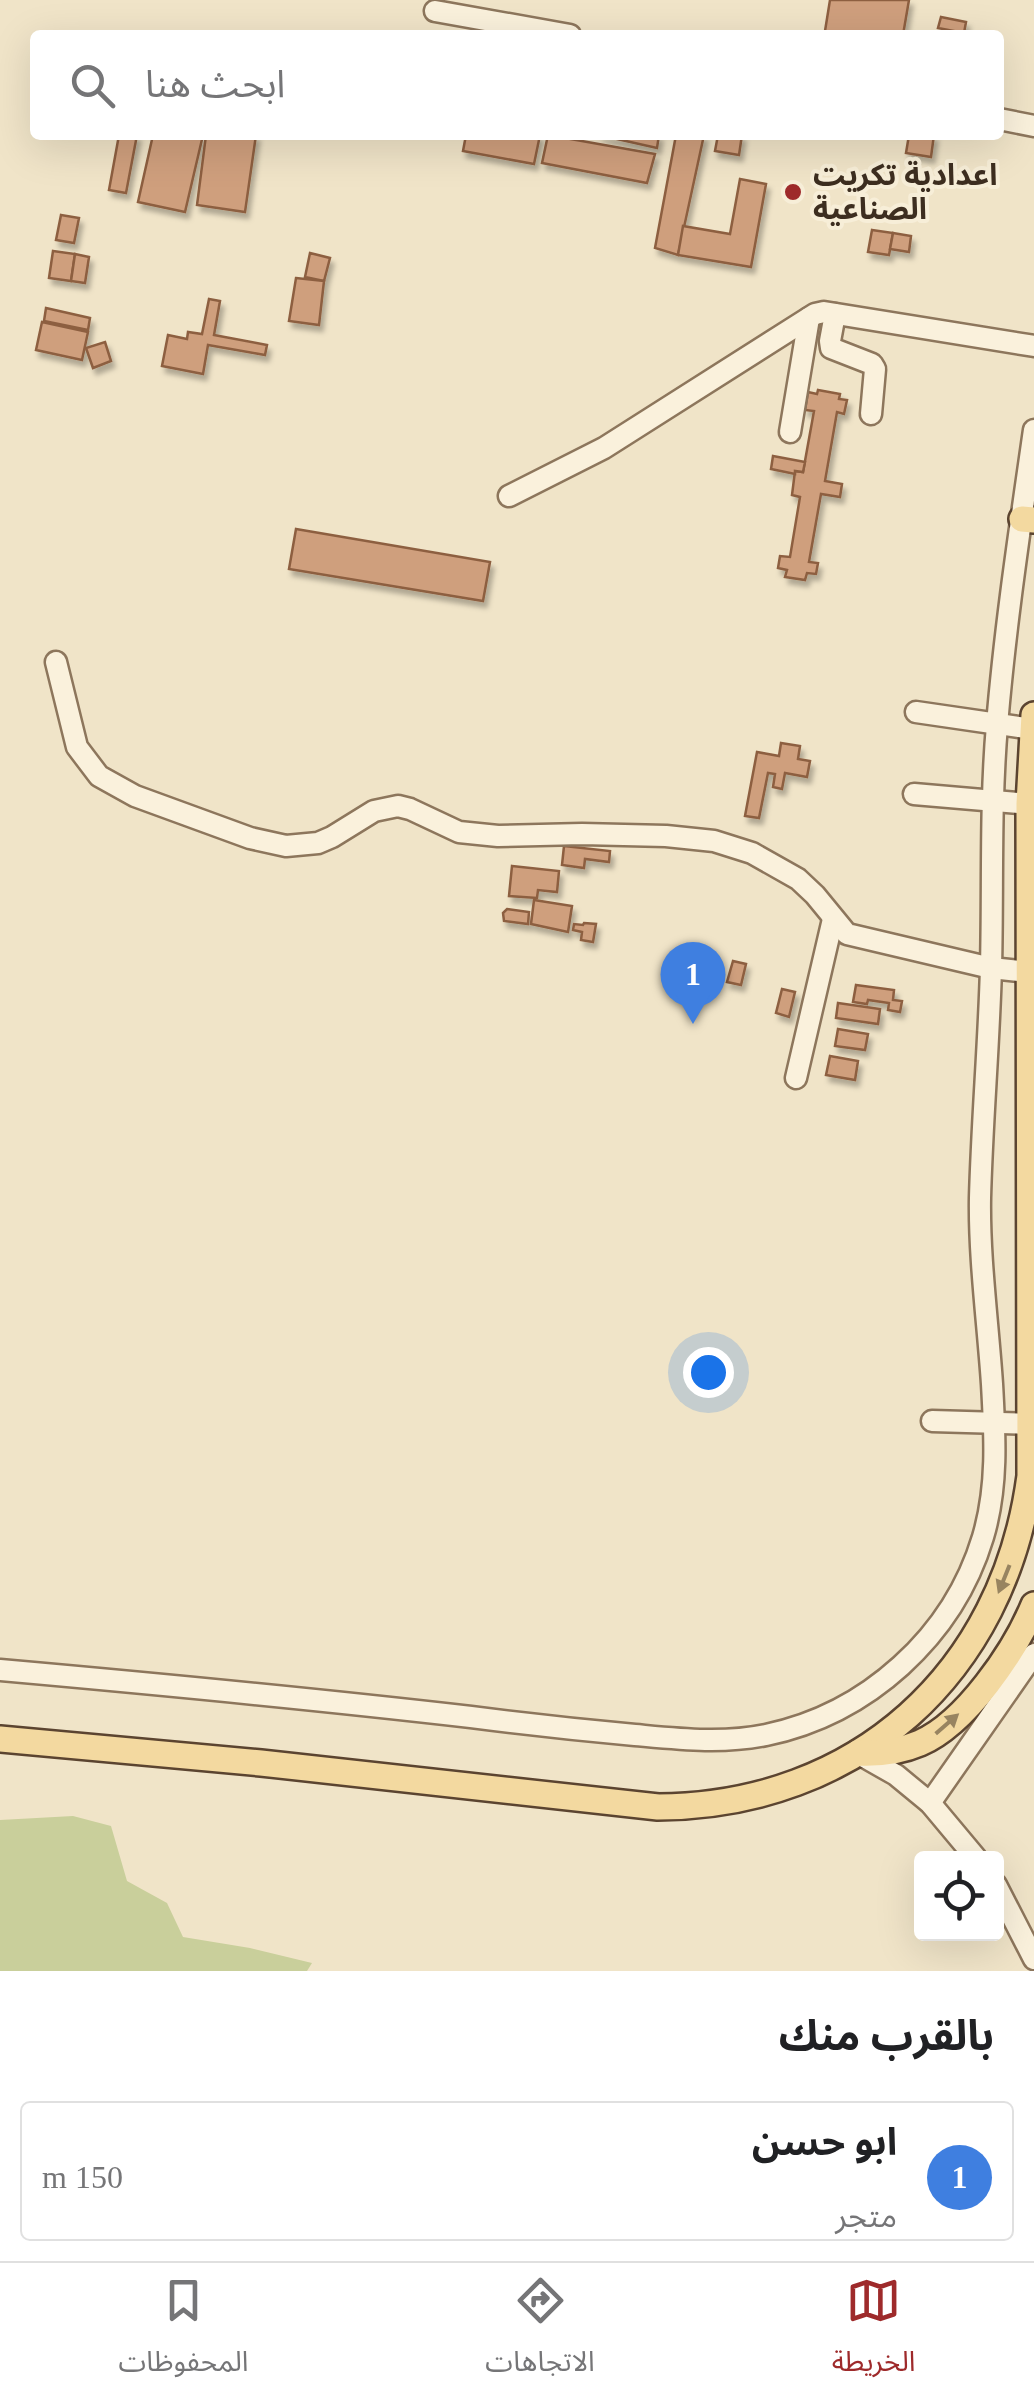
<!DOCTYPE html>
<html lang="ar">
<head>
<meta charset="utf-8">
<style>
	:root { --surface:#fff; --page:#f6f6f6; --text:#202124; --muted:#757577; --line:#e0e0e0; --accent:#9e2a2b }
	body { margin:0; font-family:"Times New Roman","Noto Sans Arabic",serif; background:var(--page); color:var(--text); direction:rtl }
	.controls { position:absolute; right:30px; bottom:30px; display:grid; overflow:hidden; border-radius:10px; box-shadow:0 10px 40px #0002 }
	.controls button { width:90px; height:90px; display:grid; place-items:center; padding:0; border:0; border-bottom:2px solid var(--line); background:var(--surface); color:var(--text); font:50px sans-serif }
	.you { position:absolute; left:708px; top:1372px; width:35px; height:35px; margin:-25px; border:8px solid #fff; border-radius:50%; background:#1a73e8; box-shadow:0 0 0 15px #1a73e833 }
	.badge { display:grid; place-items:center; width:65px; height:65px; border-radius:50%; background:var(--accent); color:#fff; font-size:32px; font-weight:700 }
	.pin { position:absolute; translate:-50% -82px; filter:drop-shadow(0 2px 5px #0008) }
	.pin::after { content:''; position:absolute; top:52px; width:35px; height:30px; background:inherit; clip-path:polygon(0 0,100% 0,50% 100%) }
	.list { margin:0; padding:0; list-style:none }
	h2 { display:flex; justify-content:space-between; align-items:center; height:130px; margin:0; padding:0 40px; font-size:42px }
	h2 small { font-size:32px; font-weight:400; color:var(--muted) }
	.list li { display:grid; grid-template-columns:65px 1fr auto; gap:30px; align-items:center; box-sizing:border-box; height:140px; margin:0 20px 20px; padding:0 20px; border:2px solid var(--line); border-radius:10px }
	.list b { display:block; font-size:38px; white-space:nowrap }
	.list p { margin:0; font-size:32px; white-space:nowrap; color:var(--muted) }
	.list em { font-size:32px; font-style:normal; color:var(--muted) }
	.icon { flex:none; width:55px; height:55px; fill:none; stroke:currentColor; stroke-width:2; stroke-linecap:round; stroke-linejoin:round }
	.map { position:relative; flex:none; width:1034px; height:1971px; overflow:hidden; direction:ltr }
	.search { position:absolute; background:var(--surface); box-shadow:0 10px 40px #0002; left:30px; right:30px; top:30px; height:110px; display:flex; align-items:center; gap:25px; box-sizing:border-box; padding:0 35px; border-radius:10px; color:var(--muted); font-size:38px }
	.sheet { height:290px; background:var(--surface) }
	nav { display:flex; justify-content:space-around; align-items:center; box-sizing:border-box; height:140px; border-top:2px solid var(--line); background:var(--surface); font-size:28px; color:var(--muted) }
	nav a { display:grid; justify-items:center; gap:5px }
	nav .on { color:var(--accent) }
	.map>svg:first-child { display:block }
	.green { fill:#c9cf9b }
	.building { fill:#cf9f7d; stroke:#8d5f41; stroke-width:2.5; filter:url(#shadow) }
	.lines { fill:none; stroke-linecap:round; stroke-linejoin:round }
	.minor-casing { stroke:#8d765c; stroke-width:25 }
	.major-casing { stroke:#5b4430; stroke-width:30 }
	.minor { stroke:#faf1dc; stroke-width:20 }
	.major { stroke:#f3d9a0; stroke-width:25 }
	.oneway { fill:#988460 }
	.poi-dot { fill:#9e2a2b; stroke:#f7eed8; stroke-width:4 }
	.labels { text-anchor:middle; stroke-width:8; stroke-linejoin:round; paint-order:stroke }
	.poi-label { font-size:30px; font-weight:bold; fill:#3d2e20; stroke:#f7eed8; text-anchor:start }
</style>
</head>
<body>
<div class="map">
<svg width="1034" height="1971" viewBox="0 0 1034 1971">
	<defs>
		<filter id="shadow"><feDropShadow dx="3.5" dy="6" stdDeviation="2.5" flood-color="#0004"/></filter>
	</defs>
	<rect width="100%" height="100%" fill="#f0e4c8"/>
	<!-- green -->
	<path class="green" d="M73 1816 111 1826 127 1881 167 1903 183 1937 250 1948 312 1963 307 1971H0V1820Z"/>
	<!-- building -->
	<g class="building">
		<path d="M830 0H909L903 35H852L825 31Z"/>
		<path d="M941 17 966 22 964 33 938 28Z"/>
		<path d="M119 135H137L126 193 109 190Z"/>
		<path d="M153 135H203L185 212 138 202Z"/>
		<path d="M206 135H256L245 212 197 205Z"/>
		<path d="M466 135H540L534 164 463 151Z"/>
		<path d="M548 135 655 154 647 183 542 163Z"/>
		<path d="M599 135H659L657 148Z"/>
		<path d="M676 135H704L678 255 655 248Z"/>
		<path d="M718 135H742L739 155 715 151Z"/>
		<path d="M909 135H934L931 157 906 153Z"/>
		<path d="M740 179 766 184 751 267 678 255 683 226 730 234Z"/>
		<path d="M61 215 79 218 74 243 56 240Z"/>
		<path d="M872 230 893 233 889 255 868 252Z"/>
		<path d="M893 233 911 236 909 252 890 249Z"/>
		<path d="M53 251 75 254 71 281 49 278Z"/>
		<path d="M310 253 330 258 324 281 305 277Z"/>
		<path d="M75 254 89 257 85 283 71 281Z"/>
		<path d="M296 278 324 281 319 325 289 321Z"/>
		<path d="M209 299 220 301 214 335 267 345 265 355 208 345 203 374 162 366 168 335 187 339 188 332 202 334Z"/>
		<path d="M46 308 90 318 88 330 44 321Z"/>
		<path d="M42 322 88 332 82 360 36 350Z"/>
		<path d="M105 342 111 361 93 368 86 348Z"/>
		<path d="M818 390 840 394 839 399 847 400 844 414 837 412 825 481 842 484 840 497 821 494 809 562 818 563 816 574 807 573 805 580 785 577 787 570 778 568 780 556 790 557 800 497 792 495 795 471 803 472 814 411 805 410 808 392 817 394Z"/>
		<path d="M773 456 805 462 803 472 795 471V474L771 469Z"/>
		<path d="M296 529 490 562 483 601 289 569Z"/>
		<path d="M781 743 800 746 798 759 810 761 807 777 785 773 782 789 773 787 775 774 768 773 759 818 745 816 757 752 779 756Z"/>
		<path d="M564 846 610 851 609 862 585 859 584 868 562 865Z"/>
		<path d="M512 866 559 871 557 892 538 890 537 898 509 896Z"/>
		<path d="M534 900 572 906 568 932 531 924Z"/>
		<path d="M507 909 529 912 528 924 504 921 503 913Z"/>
		<path d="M584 923 596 924 593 942 581 940 582 932 573 930 574 924 583 925Z"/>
		<path d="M733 961 746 964 741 985 727 982Z"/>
		<path d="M856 985 894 990 893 1000 902 1001 900 1012 888 1010 889 1003 868 1000 867 1004 853 1002Z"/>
		<path d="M782 989 795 992 789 1017 776 1013Z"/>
		<path d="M838 1003 880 1009 878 1024 836 1018Z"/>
		<path d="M838 1029 868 1034 865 1050 835 1046Z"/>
		<path d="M830 1056 858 1061 855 1080 826 1075Z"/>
	</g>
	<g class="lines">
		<!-- minor casing -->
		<g class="minor-casing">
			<g id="minor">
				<path d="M435 11 570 35"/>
				<path d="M999 119 1034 126"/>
				<path d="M835 314 830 341 831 348 872 364 875 369 871 414"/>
				<path d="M790 432 809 318"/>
				<path d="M509 496 604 448 815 314 824 312 1034 346"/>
				<path d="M56 662 77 747 99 776 135 796 250 838 286 846 318 843 332 837 374 811 398 806 410 809 459 832 498 836 582 834 666 836 714 841 752 853 798 879 815 895 847 934 991 968 1029 972"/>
				<path d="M916 712 1033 729"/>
				<path d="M914 794 1029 804"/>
				<path d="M796 1078 833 919"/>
				<path d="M932 1421 1031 1424"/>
				<path d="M0 1670C157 1684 314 1699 471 1717 525 1724 580 1730 635 1735 679 1739 722 1744 766 1735 867 1714 953 1637 983 1537 998 1487 995 1436 992 1384 988 1324 979 1258 980 1198 982 1121 989 1044 991 967 993 886 990 806 997 725 1005 627 1020 528 1034 430"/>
				<path d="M859 1754 896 1775 930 1803 976 1858"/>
				<path d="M930 1803 1034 1654"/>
				<path d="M996 1885 1034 1959"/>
			</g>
		</g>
		<!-- major casing -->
		<g class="major-casing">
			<g id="major">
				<path d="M1022 519 1034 520"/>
				<path d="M0 1739 261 1763 658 1807C857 1806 1004 1673 1030 1476L1029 804 1034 715"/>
				<path d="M858 1753C879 1754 899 1752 920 1743 966 1723 1015 1651 1034 1605"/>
			</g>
		</g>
		<!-- minor -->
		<use href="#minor" class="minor"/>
		<!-- major -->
		<use href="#major" class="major"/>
	</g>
	<!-- one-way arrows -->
	<defs><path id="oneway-solid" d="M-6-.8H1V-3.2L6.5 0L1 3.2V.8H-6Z" transform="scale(2.5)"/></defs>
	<g class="oneway">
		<use href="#oneway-solid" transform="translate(1004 1579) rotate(112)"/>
		<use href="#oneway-solid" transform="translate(947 1724) rotate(-41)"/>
	</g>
	<!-- markers -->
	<circle class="poi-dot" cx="793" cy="192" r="10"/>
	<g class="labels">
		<!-- poi labels -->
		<g class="poi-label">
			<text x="813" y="185">اعدادية تكريت<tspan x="813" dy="34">الصناعية</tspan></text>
		</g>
	</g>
</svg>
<div class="controls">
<button><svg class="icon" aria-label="locate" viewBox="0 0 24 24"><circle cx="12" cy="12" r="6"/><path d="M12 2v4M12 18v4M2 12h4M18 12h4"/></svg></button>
</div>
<div class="you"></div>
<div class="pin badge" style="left:693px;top:1024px;background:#3f7fe0">1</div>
<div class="search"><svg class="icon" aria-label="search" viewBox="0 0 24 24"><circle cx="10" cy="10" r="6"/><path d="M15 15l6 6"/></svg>ابحث هنا</div>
</div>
<section class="sheet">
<h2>بالقرب منك<small></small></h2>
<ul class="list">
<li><span class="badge" style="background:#3f7fe0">1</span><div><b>ابو حسن</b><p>متجر</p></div><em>150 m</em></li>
</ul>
</section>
<nav>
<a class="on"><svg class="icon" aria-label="map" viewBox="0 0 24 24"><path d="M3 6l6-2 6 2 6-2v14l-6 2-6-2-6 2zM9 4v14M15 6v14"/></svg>الخريطة</a>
<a><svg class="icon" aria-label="directions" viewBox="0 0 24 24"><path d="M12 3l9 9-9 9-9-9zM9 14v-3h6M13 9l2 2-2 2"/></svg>الاتجاهات</a>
<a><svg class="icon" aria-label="saved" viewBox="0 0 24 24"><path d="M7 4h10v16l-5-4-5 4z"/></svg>المحفوظات</a>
</nav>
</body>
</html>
